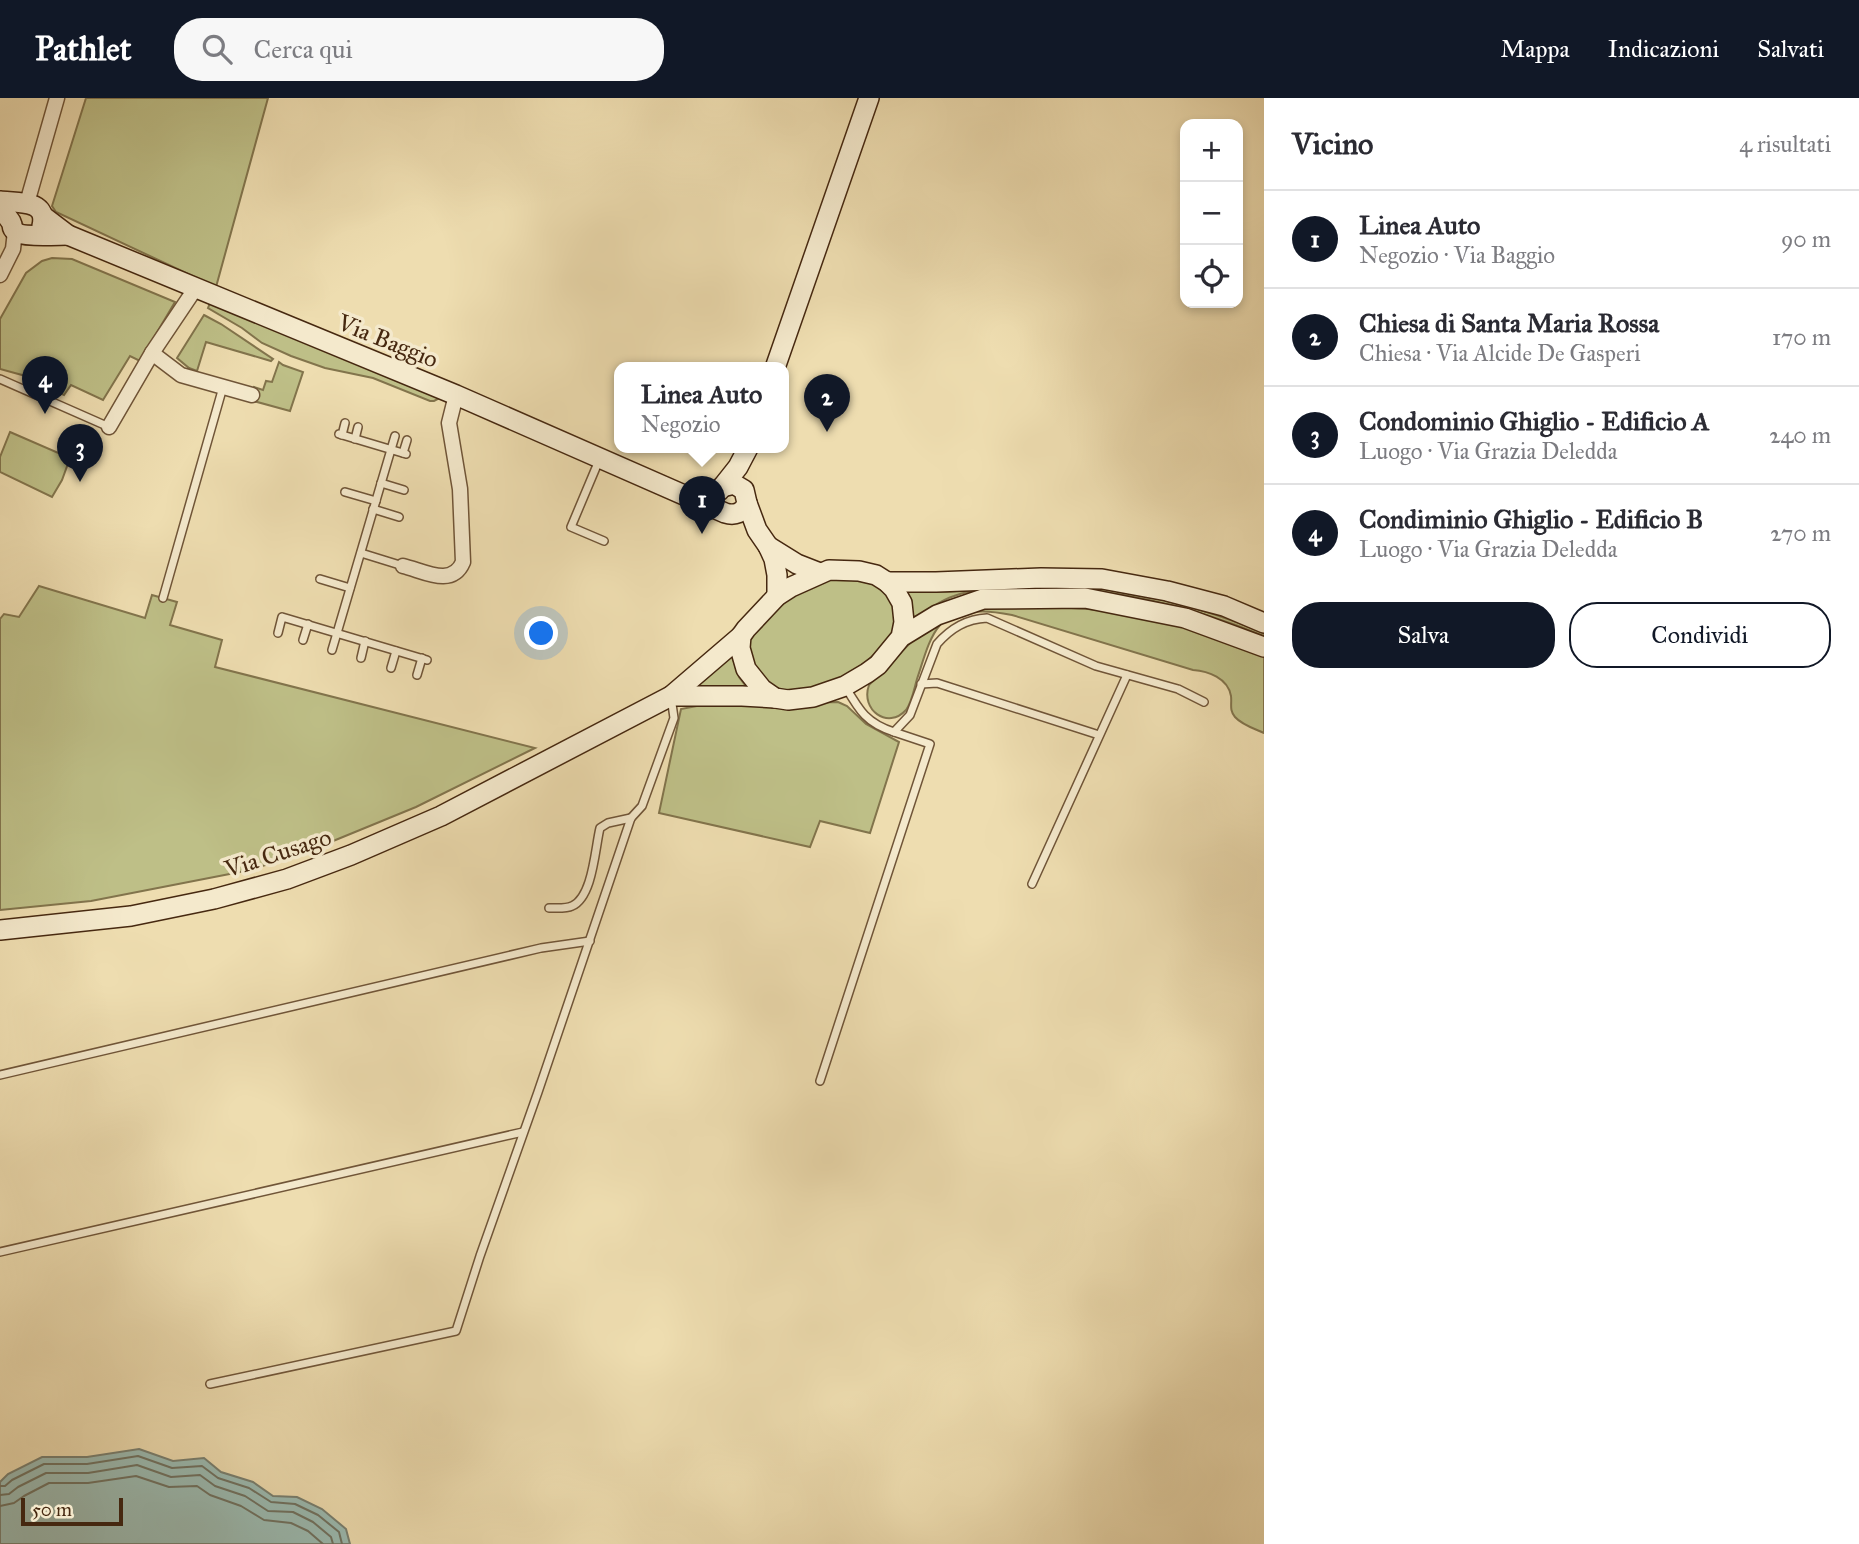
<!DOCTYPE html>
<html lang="it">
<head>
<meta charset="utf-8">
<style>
	:root { --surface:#fff; --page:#f7f7f7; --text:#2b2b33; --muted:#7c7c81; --line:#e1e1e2; --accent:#111827 }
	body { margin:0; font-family:"IM FELL Great Primer",serif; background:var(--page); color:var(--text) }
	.controls { position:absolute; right:21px; top:21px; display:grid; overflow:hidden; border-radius:14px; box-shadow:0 4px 10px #0003 }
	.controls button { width:63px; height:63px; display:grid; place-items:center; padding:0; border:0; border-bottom:2px solid var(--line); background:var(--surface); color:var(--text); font:35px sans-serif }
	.scale { position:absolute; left:21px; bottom:18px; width:102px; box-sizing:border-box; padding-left:7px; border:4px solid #462810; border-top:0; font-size:19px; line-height:24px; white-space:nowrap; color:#462810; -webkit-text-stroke:5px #f4e9cc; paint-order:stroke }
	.you { position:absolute; left:542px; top:536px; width:24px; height:24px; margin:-18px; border:5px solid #fff; border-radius:50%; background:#1a73e8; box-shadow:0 0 0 10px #1a73e833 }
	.badge { display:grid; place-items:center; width:46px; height:46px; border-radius:50%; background:var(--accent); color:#fff; font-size:23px; font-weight:700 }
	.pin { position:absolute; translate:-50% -58px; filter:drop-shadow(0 2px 4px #0008) }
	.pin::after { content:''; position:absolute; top:37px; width:24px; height:21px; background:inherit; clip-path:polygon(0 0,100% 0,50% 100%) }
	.popup { position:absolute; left:614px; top:264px; width:175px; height:91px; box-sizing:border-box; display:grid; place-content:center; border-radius:14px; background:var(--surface); filter:drop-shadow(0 2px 5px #0005); font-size:23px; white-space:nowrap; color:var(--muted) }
	.popup b { font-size:26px; color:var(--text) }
	.popup::after { content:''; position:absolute; left:50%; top:100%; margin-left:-14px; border:14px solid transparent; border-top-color:var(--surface) }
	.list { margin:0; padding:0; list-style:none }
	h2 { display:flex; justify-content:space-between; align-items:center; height:91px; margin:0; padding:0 28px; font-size:30px }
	h2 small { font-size:23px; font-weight:400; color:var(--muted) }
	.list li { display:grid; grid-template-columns:46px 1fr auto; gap:21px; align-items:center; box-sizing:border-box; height:98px; padding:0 28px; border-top:2px solid var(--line) }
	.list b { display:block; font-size:26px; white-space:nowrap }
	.list p { margin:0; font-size:23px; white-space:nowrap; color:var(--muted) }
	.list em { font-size:23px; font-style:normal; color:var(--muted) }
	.actions { display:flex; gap:14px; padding:21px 28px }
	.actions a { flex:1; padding:16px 0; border:2px solid var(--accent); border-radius:28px; text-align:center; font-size:24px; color:var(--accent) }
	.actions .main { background:var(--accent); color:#fff }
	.icon { flex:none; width:38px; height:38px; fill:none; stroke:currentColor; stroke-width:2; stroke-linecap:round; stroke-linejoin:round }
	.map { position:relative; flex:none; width:1264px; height:1446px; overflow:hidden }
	header { display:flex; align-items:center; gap:42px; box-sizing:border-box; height:98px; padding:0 35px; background:var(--accent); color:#fff }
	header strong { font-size:33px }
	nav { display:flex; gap:38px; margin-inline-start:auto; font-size:24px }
	.search { width:490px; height:63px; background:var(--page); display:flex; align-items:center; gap:18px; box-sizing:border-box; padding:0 24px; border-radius:28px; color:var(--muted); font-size:26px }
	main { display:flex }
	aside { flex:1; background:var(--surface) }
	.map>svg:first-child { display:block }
	.green { fill:#bebf87; stroke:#82744c; stroke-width:2 }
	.water { fill:#9bbbb2; stroke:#798071; stroke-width:2 }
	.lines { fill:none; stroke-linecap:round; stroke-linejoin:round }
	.shore { stroke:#707261; stroke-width:2 }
	.lane-casing { stroke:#705538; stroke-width:10 }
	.street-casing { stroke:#705538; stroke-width:17 }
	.secondary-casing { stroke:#462810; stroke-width:22 }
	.lane { stroke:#f4e9cc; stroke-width:7 }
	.street { stroke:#f4e9cc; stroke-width:14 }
	.secondary { stroke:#f4e9cc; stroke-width:19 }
	.labels { text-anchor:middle; stroke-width:7; stroke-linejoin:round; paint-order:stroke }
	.street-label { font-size:24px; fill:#462810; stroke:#f4e9cc }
</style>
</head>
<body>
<header>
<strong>Pathlet</strong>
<div class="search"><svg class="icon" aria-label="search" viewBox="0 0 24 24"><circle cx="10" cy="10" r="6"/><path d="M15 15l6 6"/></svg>Cerca qui</div>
<nav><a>Mappa</a><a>Indicazioni</a><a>Salvati</a></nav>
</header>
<main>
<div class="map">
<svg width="1264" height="1446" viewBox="0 0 1264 1446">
	<rect width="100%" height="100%" fill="#eeddb0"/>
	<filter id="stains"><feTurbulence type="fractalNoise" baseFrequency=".00286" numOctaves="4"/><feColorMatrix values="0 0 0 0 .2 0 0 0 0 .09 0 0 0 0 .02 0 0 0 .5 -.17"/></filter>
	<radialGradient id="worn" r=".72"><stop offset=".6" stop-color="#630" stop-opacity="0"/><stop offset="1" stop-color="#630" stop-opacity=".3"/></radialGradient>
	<!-- green -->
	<g class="green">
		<path d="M86 0H268L216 189 56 114 52 108Z"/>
		<path d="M52 160 72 161 175 204 140 263 130 258 103 302 71 287 64 297 22 277 0 271V221L26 175 42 163Z"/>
		<path d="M210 205 438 299V301L434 303H430L373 280 325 270 291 258 262 245 242 230 208 210Z"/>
		<path d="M204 217 221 226 273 261 271 263 206 244 197 273 189 270 177 260Z"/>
		<path d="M279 264 283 267 303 274 290 313 250 302 254 289 263 292 266 283 272 284Z"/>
		<path d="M10 334 70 360 62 382 52 399 0 374V359Z"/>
		<path d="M831 481C856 481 891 482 894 515 895 521 896 530 893 536 891 540 885 544 882 548 862 572 832 588 800 592 782 594 774 592 762 578 756 570 749 561 748 550 747 537 781 505 792 498 804 491 818 486 831 481Z"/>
		<path d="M39 488 145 520 152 497 177 504 170 527 222 542 215 569 535 650 416 709 299 757 245 773 91 803 0 812V521L4 516 19 519Z"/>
		<path d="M990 489C1022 489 1055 488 1087 489 1148 493 1208 512 1264 535V538C1186 506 1108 488 1023 490 1000 490 976 490 954 498 939 503 925 514 913 523L906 490C935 497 961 493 990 489Z"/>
		<path d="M978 509C1045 509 1108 507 1172 525 1203 534 1234 547 1264 558V635C1255 631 1242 627 1235 619 1229 612 1232 606 1231 598 1228 580 1208 573 1193 572L1012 517C991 513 974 511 954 519 949 521 944 523 940 527 928 541 923 564 917 581 914 591 912 604 906 612 888 632 860 612 869 587L916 539 931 527Z"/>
		<path d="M731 555 739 579 748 591H687Z"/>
		<path d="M838 604 847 608 866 626 899 644 870 735 820 723 810 749 659 715 681 611 702 607Z"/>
	</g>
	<!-- water -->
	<path class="water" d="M139 1351 173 1363 204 1360 221 1374 253 1384 273 1398 297 1399 322 1411 346 1431 350 1446H0V1384L8 1376 42 1359H87Z"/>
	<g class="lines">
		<!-- shore -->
		<g class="shore">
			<path d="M0 1388H5L12 1382 44 1366H87L138 1358 172 1370 202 1368 218 1380 249 1390 271 1404 295 1406 318 1417 339 1434 342 1446"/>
			<path d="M0 1397 9 1396 18 1389 46 1375H88L137 1367 171 1379 200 1377 215 1388 245 1398 268 1413 293 1414 313 1424 331 1439 333 1446"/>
			<path d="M0 1408 14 1405 24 1398 49 1385H88L136 1378 169 1389 197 1388 210 1397 241 1408 264 1422 291 1425 308 1433 323 1446"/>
		</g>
		<!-- lane casing -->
		<g class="lane-casing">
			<g id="lane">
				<path d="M0 281 109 329"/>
				<path d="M339 336 406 356"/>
				<path d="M342 337 345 325"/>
				<path d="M355 341 358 329"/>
				<path d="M403 355 407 342"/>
				<path d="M600 360 571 429 604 443"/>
				<path d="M381 385 404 392"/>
				<path d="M345 394 376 403"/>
				<path d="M373 411 399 419"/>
				<path d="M361 455 403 468"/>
				<path d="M320 481 350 490"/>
				<path d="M163 500 223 289"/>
				<path d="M278 535 282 519 427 562"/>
				<path d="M303 542 308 526"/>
				<path d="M332 552 395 338"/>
				<path d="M361 560 365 543"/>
				<path d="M391 570 396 553"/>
				<path d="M417 577 422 560"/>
				<path d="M921 586 937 585 1099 637"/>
				<path d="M845 588C859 612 866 625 894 634L910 617 937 546C951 530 966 521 987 520L1096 568 1178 591 1204 604"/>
				<path d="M1032 786 1127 577"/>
				<path d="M549 810C556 810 566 811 572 808 593 799 595 750 600 730L608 725 631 720"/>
				<path d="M0 977 541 850 590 843"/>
				<path d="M820 983 930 646 894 634"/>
				<path d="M0 1154 523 1034"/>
				<path d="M210 1286 456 1233 480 1158 538 994 631 720 642 708 674 620 671 599"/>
			</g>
		</g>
		<!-- street casing -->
		<g class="street-casing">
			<g id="street">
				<path d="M27 105 57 0"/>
				<path d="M0 177 13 151 15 133"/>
				<path d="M152 255 181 277 252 297"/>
				<path d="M109 329 152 255 195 191"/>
				<path d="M403 468C424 473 452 490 463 464L460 391 449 325 456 297"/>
			</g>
		</g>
		<!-- secondary casing -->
		<g class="secondary-casing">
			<g id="secondary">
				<path d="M0 103C17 105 48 101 42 128"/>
				<path d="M0 109C3 114 8 119 11 124 14 130 10 129 16 134 22 139 57 137 68 137"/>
				<path d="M43 118 68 137 456 297 725 415C735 418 743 415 747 405L744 392 734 386 722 389"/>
				<path d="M775 270 869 0"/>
				<path d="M719 393 738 369 748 350"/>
				<path d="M747 405 757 432 768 448 774 461 777 477V498"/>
				<path d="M768 448 797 466 820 475"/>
				<path d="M887 484H936L1041 480 1102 481 1167 493 1224 508 1264 525"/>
				<path d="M901 539 904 524 902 505 894 491 887 484 876 477 859 473 829 472 791 489 777 498 746 531 741 538 740 550 746 571 762 591 775 600 788 602 813 599 845 588 867 575 878 567 901 539 937 517 983 501 1085 500 1185 520 1264 549"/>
				<path d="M671 598H742L775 600"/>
				<path d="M0 832 131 818 214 801 287 781 351 757 441 718 671 598 741 538"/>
			</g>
		</g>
		<!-- lane -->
		<use href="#lane" class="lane"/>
		<!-- street -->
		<use href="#street" class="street"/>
		<!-- secondary -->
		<use href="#secondary" class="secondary"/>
	</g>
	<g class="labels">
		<!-- street labels -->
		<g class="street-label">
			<text transform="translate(388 243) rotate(22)" y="8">Via Baggio</text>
			<text transform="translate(278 755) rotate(-18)" y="8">Via Cusago</text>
		</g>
	</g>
	<rect width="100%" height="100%" filter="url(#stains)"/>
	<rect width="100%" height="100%" fill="url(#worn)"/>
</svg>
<div class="controls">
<button>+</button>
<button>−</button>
<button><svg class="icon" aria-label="locate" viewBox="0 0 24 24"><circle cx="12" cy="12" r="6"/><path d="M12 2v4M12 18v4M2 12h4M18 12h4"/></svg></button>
</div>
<div class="scale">50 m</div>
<div class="you"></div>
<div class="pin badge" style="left:702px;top:436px">1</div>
<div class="popup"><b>Linea Auto</b>Negozio</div>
<div class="pin badge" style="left:827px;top:334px">2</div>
<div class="pin badge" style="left:80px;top:384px">3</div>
<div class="pin badge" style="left:45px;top:316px">4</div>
</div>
<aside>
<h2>Vicino<small>4 risultati</small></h2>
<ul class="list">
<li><span class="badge">1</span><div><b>Linea Auto</b><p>Negozio · Via Baggio</p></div><em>90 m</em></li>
<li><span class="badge">2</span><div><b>Chiesa di Santa Maria Rossa</b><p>Chiesa · Via Alcide De Gasperi</p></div><em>170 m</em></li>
<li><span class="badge">3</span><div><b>Condominio Ghiglio - Edificio A</b><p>Luogo · Via Grazia Deledda</p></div><em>240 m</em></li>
<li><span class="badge">4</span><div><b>Condiminio Ghiglio - Edificio B</b><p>Luogo · Via Grazia Deledda</p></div><em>270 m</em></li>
</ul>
<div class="actions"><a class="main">Salva</a><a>Condividi</a></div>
</aside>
</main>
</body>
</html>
